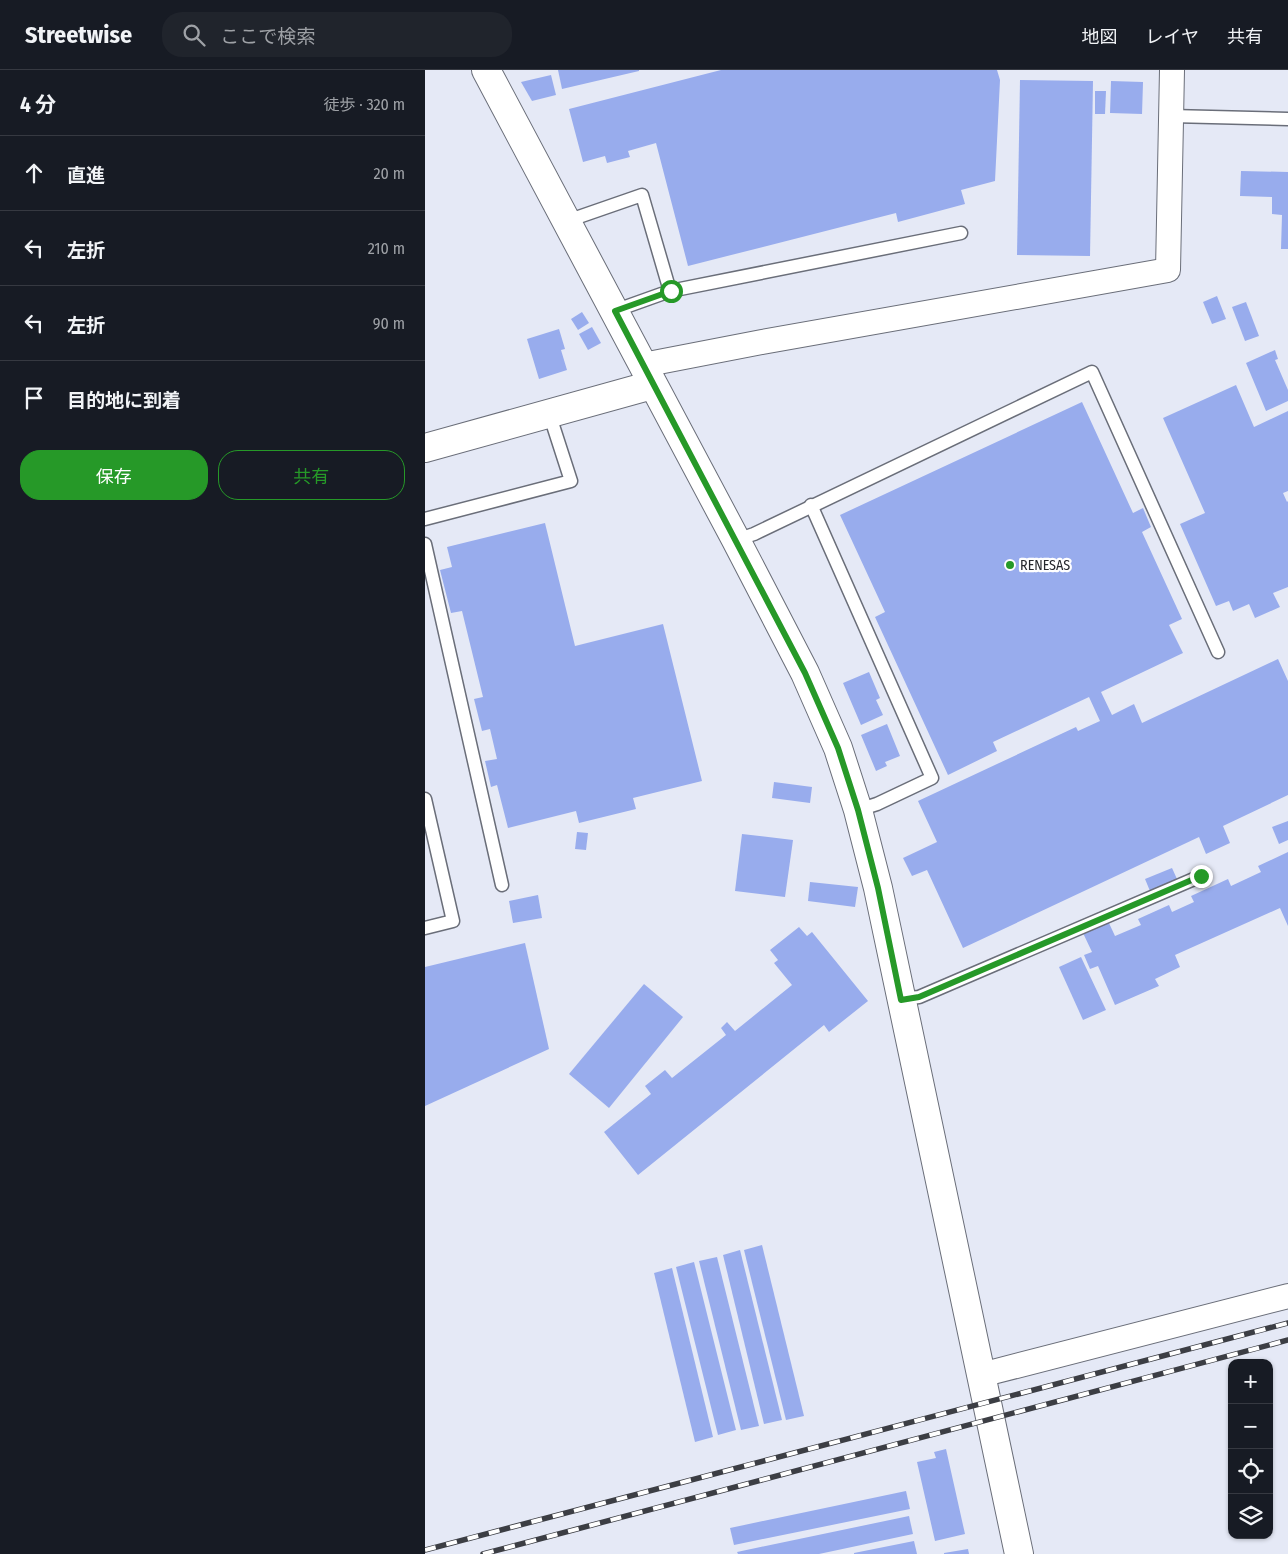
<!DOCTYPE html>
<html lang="ja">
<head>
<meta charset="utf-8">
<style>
	:root { --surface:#171b24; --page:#20242c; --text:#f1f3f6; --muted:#9ea1a6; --line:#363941; --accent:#269928 }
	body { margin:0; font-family:"Fira Sans Condensed","Noto Sans JP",sans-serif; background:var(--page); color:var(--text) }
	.controls { position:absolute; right:15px; bottom:15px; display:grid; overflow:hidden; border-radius:10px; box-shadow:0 1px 4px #0004 }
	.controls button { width:45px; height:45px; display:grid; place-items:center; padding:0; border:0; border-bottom:1px solid var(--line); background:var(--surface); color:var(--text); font:25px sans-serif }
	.stop { position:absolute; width:15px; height:15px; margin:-11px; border:4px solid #269928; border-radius:50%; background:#fff }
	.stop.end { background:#269928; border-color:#fff; box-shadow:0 1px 5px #0008 }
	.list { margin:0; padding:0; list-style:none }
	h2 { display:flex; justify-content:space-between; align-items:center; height:65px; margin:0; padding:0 20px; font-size:21px }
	h2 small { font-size:16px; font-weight:400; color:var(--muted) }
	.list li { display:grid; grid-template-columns:32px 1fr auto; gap:15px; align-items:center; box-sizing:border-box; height:75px; padding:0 20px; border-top:1px solid var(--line) }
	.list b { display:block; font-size:19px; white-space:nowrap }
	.list em { font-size:16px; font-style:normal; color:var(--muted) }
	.actions { display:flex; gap:10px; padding:15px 20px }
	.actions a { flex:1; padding:11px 0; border:1px solid var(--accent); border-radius:20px; text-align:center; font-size:18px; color:var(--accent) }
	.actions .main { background:var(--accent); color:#fff }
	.icon { flex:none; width:28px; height:28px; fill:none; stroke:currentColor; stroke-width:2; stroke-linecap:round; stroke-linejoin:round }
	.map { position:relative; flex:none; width:863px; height:1484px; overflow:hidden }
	header { display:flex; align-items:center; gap:30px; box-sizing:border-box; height:70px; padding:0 25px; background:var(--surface); border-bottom:1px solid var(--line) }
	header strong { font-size:24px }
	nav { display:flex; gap:28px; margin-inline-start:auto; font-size:18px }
	.search { width:350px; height:45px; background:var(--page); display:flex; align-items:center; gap:12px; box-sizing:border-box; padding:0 18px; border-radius:20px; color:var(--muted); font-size:19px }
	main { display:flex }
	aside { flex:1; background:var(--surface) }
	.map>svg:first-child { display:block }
	.building { fill:#98aced }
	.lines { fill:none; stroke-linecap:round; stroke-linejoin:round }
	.service-casing { stroke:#6a6e79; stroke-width:15 }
	.minor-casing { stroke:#6a6e79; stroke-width:26 }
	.tertiary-casing { stroke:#6a6e79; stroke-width:30 }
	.service { stroke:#fff; stroke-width:12 }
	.minor { stroke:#fff; stroke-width:24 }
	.tertiary { stroke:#fff; stroke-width:28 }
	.rail-casing { stroke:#3c3e44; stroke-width:5.5 }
	.rail { stroke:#fff; stroke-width:4; stroke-dasharray:11; stroke-linecap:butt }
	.route { stroke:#269928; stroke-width:6 }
	.poi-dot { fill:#269928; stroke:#fff; stroke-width:2 }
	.labels { text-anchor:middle; stroke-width:4.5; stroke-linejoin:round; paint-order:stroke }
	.poi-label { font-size:14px; fill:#26282d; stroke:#fff; text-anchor:start }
</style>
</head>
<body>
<header>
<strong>Streetwise</strong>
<div class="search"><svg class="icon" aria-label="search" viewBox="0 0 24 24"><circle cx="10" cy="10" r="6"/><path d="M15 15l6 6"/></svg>ここで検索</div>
<nav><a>地図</a><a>レイヤ</a><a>共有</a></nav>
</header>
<main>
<aside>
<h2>4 分<small>徒歩 · 320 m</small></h2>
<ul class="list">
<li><svg class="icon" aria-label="ahead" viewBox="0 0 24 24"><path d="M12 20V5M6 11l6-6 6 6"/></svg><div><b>直進</b></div><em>20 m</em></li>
<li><svg class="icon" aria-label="left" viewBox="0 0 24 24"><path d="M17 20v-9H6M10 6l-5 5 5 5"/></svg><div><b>左折</b></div><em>210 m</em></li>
<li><svg class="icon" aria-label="left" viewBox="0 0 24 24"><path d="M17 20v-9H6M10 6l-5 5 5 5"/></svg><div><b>左折</b></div><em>90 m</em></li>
<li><svg class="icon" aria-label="arrive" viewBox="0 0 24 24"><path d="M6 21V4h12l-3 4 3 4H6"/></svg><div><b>目的地に到着</b></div></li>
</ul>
<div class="actions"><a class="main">保存</a><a>共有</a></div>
</aside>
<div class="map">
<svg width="863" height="1484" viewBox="0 0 863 1484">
	<rect width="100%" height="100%" fill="#e5e9f6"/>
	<!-- building -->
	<g class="building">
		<path d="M133 0H214V1L137 19Z"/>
		<path d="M296 0H572L575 10 570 111 536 120 540 134 473 152 471 143 263 196 231 73 203 81 205 87 182 93 180 86 158 92 144 39Z"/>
		<path d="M126 5 131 25 107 31 96 12Z"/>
		<path d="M595 10 668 11 665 186 592 185Z"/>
		<path d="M686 11 718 12 717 44 685 43Z"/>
		<path d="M670 21H681L680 44H670Z"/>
		<path d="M816 101 863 102V179H856L857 145 847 144V127L815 126Z"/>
		<path d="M792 226 801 249 787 254 778 232Z"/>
		<path d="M821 232 834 266 820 271 807 237Z"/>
		<path d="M157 242 164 253 153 260 146 249Z"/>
		<path d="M167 257 176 273 163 280 154 264Z"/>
		<path d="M134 259 140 279 136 280 142 300 114 309 102 269Z"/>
		<path d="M850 280 853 289 850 290 863 320V331L841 341 821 293Z"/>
		<path d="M811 315 829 357 863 341V421L858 423 862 432 863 431V517L848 523 855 537 830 548 824 534 808 541 804 531 791 536 755 454 780 443 738 348Z"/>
		<path d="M657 332 708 443 718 438 726 457 717 462 757 549 744 555 758 583 676 622 687 645 709 634 717 653 853 589 863 611V725L798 756 805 773 781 784 774 767 538 878 502 800 487 806 478 788 512 772 493 731 651 657 653 661 675 651 664 627 568 672 572 681 523 705 450 547 460 542 415 445Z"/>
		<path d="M120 453 150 576 238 554 277 711 208 728 211 739 154 753 151 741 83 758 72 715 66 717 60 691 72 689 65 659 57 661 49 629 58 627 37 541 26 543 15 500 27 497 22 477Z"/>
		<path d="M444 602 455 628 451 630 458 645 436 655 418 613Z"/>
		<path d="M462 654 475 686 460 692 462 696 451 701 436 665Z"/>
		<path d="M349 712 387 717 385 733 347 728Z"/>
		<path d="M863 751V770L854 774 847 757Z"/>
		<path d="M152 762 163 763 161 780 150 779Z"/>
		<path d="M317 764 368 770 360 827 310 821Z"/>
		<path d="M863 782V856L855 838 750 885 755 897 730 909 734 916 690 935 673 896 665 899 659 885 667 882 658 863 683 851 690 866 716 855 713 849 744 835 747 842 769 832 766 826 803 809 806 816 836 802 833 796Z"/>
		<path d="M747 798 752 809 725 821 720 809Z"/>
		<path d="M385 812 433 817 430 837 383 831Z"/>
		<path d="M113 825 117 848 88 853 84 831Z"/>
		<path d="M374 857 382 866 387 862 443 931 404 962 399 955 213 1105 179 1062 226 1024 220 1016 240 1000 247 1008 301 965 296 958 302 952 310 961 367 915 349 893 353 890 345 880Z"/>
		<path d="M100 873 124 979 0 1036V897Z"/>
		<path d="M656 887 681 940 658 950 634 897Z"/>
		<path d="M219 914 258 947 184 1038 144 1004Z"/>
		<path d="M337 1175 379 1346 361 1350 319 1180Z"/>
		<path d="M315 1180 357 1350 339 1354 298 1185Z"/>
		<path d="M292 1187 334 1356 316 1360 274 1191Z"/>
		<path d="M269 1192 311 1360 293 1365 251 1197Z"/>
		<path d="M247 1198 288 1367 270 1372 229 1203Z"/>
		<path d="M521 1379 540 1464 510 1471 492 1392 511 1388 509 1382Z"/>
		<path d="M481 1421 485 1439 309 1475 305 1458Z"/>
		<path d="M484 1446 488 1464 394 1484H313L312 1482Z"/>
		<path d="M489 1471 492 1484H429V1483Z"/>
		<path d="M543 1479 544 1484H519V1483Z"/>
	</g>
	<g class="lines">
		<!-- service casing -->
		<g class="service-casing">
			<g id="service">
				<path d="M746 46 863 49"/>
				<path d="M142 151 217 125 245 221 536 163"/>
				<path d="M189 241 245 221"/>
				<path d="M386 435 507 708 452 734 433 740"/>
				<path d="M0 449 146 411 124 343"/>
				<path d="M311 470 329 464 667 302 793 582"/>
				<path d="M0 474 77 815"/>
				<path d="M0 729 28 851 0 858"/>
				<path d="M476 929 494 927 776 806"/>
			</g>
		</g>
		<!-- minor casing -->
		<g class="minor-casing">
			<g id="minor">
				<path d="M218 295 337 272 743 200 747 0"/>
				<path d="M556 1305 863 1226"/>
			</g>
		</g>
		<!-- tertiary casing -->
		<g class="tertiary-casing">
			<g id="tertiary">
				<path d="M61 0 311 470 380 603 413 678 433 740 453 818 594 1484"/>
				<path d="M0 378 227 315"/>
			</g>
		</g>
		<!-- service -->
		<use href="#service" class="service"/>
		<!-- minor -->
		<use href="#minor" class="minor"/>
		<!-- tertiary -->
		<use href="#tertiary" class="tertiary"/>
		<!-- rail casing -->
		<g class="rail-casing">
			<g id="rail">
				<path d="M0 1480 863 1253"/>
				<path d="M58 1484 863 1270"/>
			</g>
		</g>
		<!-- rail -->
		<use href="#rail" class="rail"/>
	</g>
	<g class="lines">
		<!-- route -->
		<path class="route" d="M246 221 190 241 380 603 413 678 433 740 453 818 476 930 494 927 776 806"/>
	</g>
	<!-- markers -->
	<circle class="poi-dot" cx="585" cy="495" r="5"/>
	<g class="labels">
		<!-- poi labels -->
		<g class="poi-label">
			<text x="595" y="500">RENESAS</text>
		</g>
	</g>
</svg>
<div class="controls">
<button>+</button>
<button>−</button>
<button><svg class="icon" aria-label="locate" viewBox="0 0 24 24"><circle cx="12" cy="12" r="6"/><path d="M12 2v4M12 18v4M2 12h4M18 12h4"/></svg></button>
<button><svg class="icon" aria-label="layers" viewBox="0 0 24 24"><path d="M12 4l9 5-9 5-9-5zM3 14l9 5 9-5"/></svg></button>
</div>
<div class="stop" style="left:246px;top:221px"></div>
<div class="stop end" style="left:776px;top:806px"></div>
</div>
</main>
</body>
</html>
